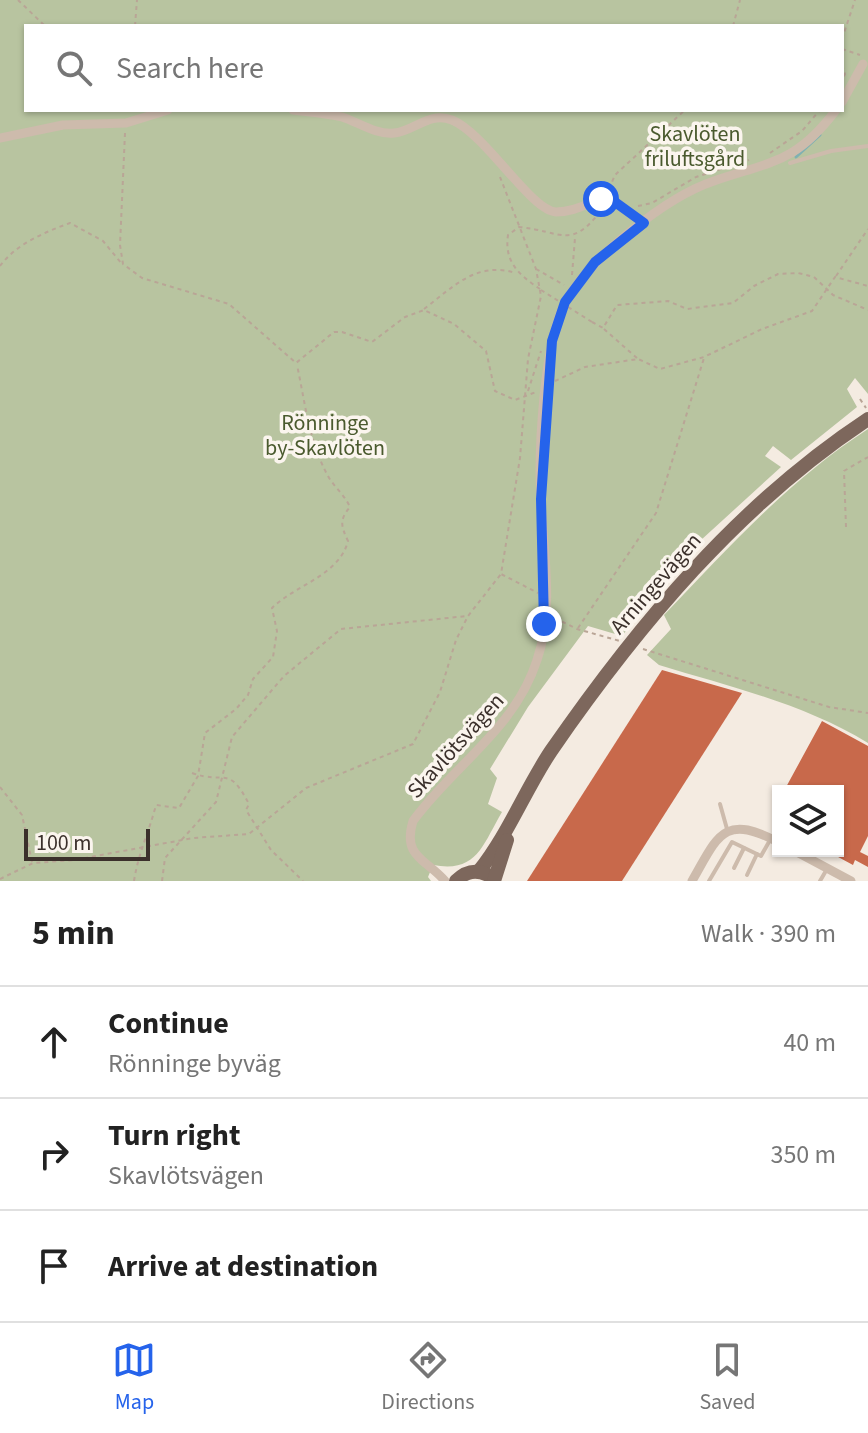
<!DOCTYPE html>
<html lang="en">
<head>
<meta charset="utf-8">
<style>
	:root { --surface:#fff; --page:#f6f6f6; --text:#222; --muted:#767676; --line:#e0e0e0; --accent:#2563eb }
	body { margin:0; font-family:"Source Sans 3",sans-serif; background:var(--page); color:var(--text) }
	.controls { position:absolute; right:24px; bottom:24px; display:grid; overflow:hidden; border-radius:0px; box-shadow:0 2px 6px #0004 }
	.controls button { width:72px; height:72px; display:grid; place-items:center; padding:0; border:0; border-bottom:2px solid var(--line); background:var(--surface); color:var(--text); font:40px sans-serif }
	.scale { position:absolute; left:24px; bottom:20px; width:126px; box-sizing:border-box; padding-left:8px; border:4px solid #3b302b; border-top:0; font-size:22px; line-height:28px; white-space:nowrap; color:#3b302b; -webkit-text-stroke:6px #fbf5ee; paint-order:stroke }
	.stop { position:absolute; width:24px; height:24px; margin:-18px; border:6px solid #2563eb; border-radius:50%; background:#fff }
	.stop.end { background:#2563eb; border-color:#fff; box-shadow:0 2px 8px #0008 }
	.list { margin:0; padding:0; list-style:none }
	h2 { display:flex; justify-content:space-between; align-items:center; height:104px; margin:0; padding:0 32px; font-size:34px }
	h2 small { font-size:26px; font-weight:400; color:var(--muted) }
	.list li { display:grid; grid-template-columns:52px 1fr auto; gap:24px; align-items:center; box-sizing:border-box; height:112px; padding:0 32px; border-top:2px solid var(--line) }
	.list b { display:block; font-size:30px; white-space:nowrap }
	.list p { margin:0; font-size:26px; white-space:nowrap; color:var(--muted) }
	.list em { font-size:26px; font-style:normal; color:var(--muted) }
	.icon { flex:none; width:44px; height:44px; fill:none; stroke:currentColor; stroke-width:2; stroke-linecap:round; stroke-linejoin:round }
	.map { position:relative; flex:none; width:868px; height:881px; overflow:hidden }
	.search { position:absolute; background:var(--surface); box-shadow:0 2px 6px #0004; left:24px; right:24px; top:24px; height:88px; display:flex; align-items:center; gap:20px; box-sizing:border-box; padding:0 28px; border-radius:0px; color:var(--muted); font-size:30px }
	.sheet { height:440px; background:var(--surface) }
	nav { display:flex; justify-content:space-around; align-items:center; box-sizing:border-box; height:112px; border-top:2px solid var(--line); background:var(--surface); font-size:22px; color:var(--muted) }
	nav a { display:grid; justify-items:center; gap:4px }
	nav .on { color:var(--accent) }
	.map>svg:first-child { display:block }
	.green { fill:#b8c4a0; fill-rule:evenodd }
	.lines { fill:none; stroke-linecap:round; stroke-linejoin:round }
	.stream { stroke:#7fb0b2; stroke-width:3 }
	.building { fill:#c8694b }
	.path { stroke:#b9a596; stroke-width:2; stroke-dasharray:4 4; stroke-linecap:butt }
	.lane { stroke:#cdbbac; stroke-width:4 }
	.street { stroke:#cdbbac; stroke-width:9 }
	.primary { stroke:#7d675c; stroke-width:14 }
	.path-bridge { stroke:#b9a596; stroke-width:2; stroke-dasharray:4 4; stroke-linecap:butt }
	.route { stroke:#2563eb; stroke-width:10 }
	.labels { text-anchor:middle; stroke-width:7; stroke-linejoin:round; paint-order:stroke }
	.park-label { font-size:22px; fill:#4a5a2e; stroke:#fbf5ee }
	.street-label { font-size:22px; fill:#3b302b; stroke:#fbf5ee }
</style>
</head>
<body>
<div class="map">
<svg width="868" height="881" viewBox="0 0 868 881">
	<rect width="100%" height="100%" fill="#f4ebe1"/>
	<!-- green -->
	<g class="green">
		<path d="M0 0H868V394L855 378 847 389 857 407 791 460 773 446 765 456 781 467 689 551 622 636 588 626 528 707 490 769 497 778 488 804 502 812C482 846 477 873 433 865L428 877 431 881H0ZM26 26H842V110H26Z"/>
		<path d="M868 429V743C804 704 731 687 659 665L647 655 671 629 664 615C728 548 789 480 868 429Z"/>
	</g>
	<g class="lines">
		<!-- stream -->
		<path class="stream" d="M796 157 820 135"/>
	</g>
	<!-- building -->
	<g class="building">
		<path d="M662 670 742 693 622 881H527Z"/>
		<path d="M822 721 868 746V836L860 852 868 856V867L855 860 853 865 827 851H838V791L785 789Z"/>
	</g>
	<g class="lines">
		<!-- path -->
		<g class="path">
			<path d="M18 0 45 26"/>
			<path d="M135 26 137 0"/>
			<path d="M733 26 740 0"/>
			<path d="M842 39 855 0"/>
			<path d="M842 49 860 55"/>
			<path d="M842 65 845 74 842 80"/>
			<path d="M125 133 120 245 123 264 142 278 229 304 296 363 334 332H342L372 342 405 317 424 310 454 324 486 351 495 391 515 400 536 392"/>
			<path d="M770 153 802 131 820 110"/>
			<path d="M500 177 536 269 541 296 528 359 520 458 501 574 538 593"/>
			<path d="M609 189 615 175 685 110"/>
			<path d="M638 206 652 203 696 177 749 160"/>
			<path d="M0 266C16 244 45 232 70 223L103 241 122 264"/>
			<path d="M536 269 564 285"/>
			<path d="M572 275 575 238"/>
			<path d="M836 276 868 229"/>
			<path d="M540 289C519 275 504 262 508 235L519 227C562 231 571 251 602 209"/>
			<path d="M424 309C454 286 477 261 516 273"/>
			<path d="M592 322 603 328 617 305 668 301 687 309 733 303 754 286 778 274 798 273 814 277 833 295 868 310"/>
			<path d="M604 329 638 359"/>
			<path d="M555 381 585 367 638 359 660 369 704 357 762 329 812 311 835 277 868 286"/>
			<path d="M528 391 541 351"/>
			<path d="M860 399 866 408"/>
			<path d="M846 527 844 471 868 457"/>
			<path d="M555 618 577 629 620 641"/>
			<path d="M578 628 656 513 704 358"/>
			<path d="M643 649 829 707 868 713"/>
			<path d="M192 773C226 785 228 764 249 804L246 810 271 850 303 881"/>
			<path d="M0 787 22 815 32 862"/>
			<path d="M0 879 33 863 74 860 193 838 249 834 306 788 413 744 440 692 456 640 468 616 501 574"/>
			<path d="M134 881C138 854 149 832 156 805L179 808 198 776 205 733 236 709 248 695 253 679 273 657 277 631 272 608C295 585 339 576 348 541 341 526 339 520 350 507 344 494 334 487 328 476 309 442 305 402 297 365"/>
			<path d="M162 881 165 858 216 802 232 737 284 676 341 629 467 616"/>
		</g>
		<!-- lane -->
		<g class="lane">
			<path d="M790 163 831 151 868 146"/>
			<path d="M720 804 727 829"/>
			<path d="M734 868 744 848"/>
			<path d="M747 875 757 854"/>
			<path d="M709 881 732 842 761 856 770 840"/>
			<path d="M820 881 827 869"/>
		</g>
		<!-- street -->
		<g class="street">
			<path d="M842 102 863 64"/>
			<path d="M293 110C309 112 326 113 342 117 358 122 376 135 394 133 415 131 429 111 452 120 486 134 531 211 556 212 575 212 590 202 608 197L644 223"/>
			<path d="M0 138 63 125 126 123 168 110"/>
			<path d="M795 851 851 881"/>
			<path d="M445 881C426 859 402 857 413 821 454 765 515 729 537 660 554 611 544 554 541 503 538 454 543 343 566 301 591 257 666 197 714 181 772 161 796 163 836 110"/>
			<path d="M692 881C718 836 723 813 778 842"/>
		</g>
		<!-- primary -->
		<g class="primary">
			<path d="M479 871C508 835 525 790 551 751 638 625 739 504 868 419"/>
			<path d="M456 881C466 871 476 869 488 875"/>
			<path d="M494 881 507 840"/>
		</g>
		<!-- path-bridge -->
		<path class="path-bridge" d="M541 290 592 322"/>
	</g>
	<g class="lines">
		<!-- route -->
		<path class="route" d="M544 624 541 499 552 341 565 302 595 262 644 223 608 197 601 199"/>
	</g>
	<g class="labels">
		<!-- park labels -->
		<g class="park-label">
			<text x="695" y="141">Skavlöten<tspan x="695" dy="25">friluftsgård</tspan></text>
			<text x="325" y="430">Rönninge<tspan x="325" dy="25">by-Skavlöten</tspan></text>
		</g>
		<!-- street labels -->
		<g class="street-label">
			<text transform="translate(655 583) rotate(-49)" y="8">Arningevägen</text>
			<text transform="translate(455 745) rotate(-48)" y="8">Skavlötsvägen</text>
		</g>
	</g>
</svg>
<div class="controls">
<button><svg class="icon" aria-label="layers" viewBox="0 0 24 24"><path d="M12 4l9 5-9 5-9-5zM3 14l9 5 9-5"/></svg></button>
</div>
<div class="scale">100 m</div>
<div class="stop" style="left:601px;top:199px"></div>
<div class="stop end" style="left:544px;top:624px"></div>
<div class="search"><svg class="icon" aria-label="search" viewBox="0 0 24 24"><circle cx="10" cy="10" r="6"/><path d="M15 15l6 6"/></svg>Search here</div>
</div>
<section class="sheet">
<h2>5 min<small>Walk · 390 m</small></h2>
<ul class="list">
<li><svg class="icon" aria-label="ahead" viewBox="0 0 24 24"><path d="M12 20V5M6 11l6-6 6 6"/></svg><div><b>Continue</b><p>Rönninge byväg</p></div><em>40 m</em></li>
<li><svg class="icon" aria-label="right" viewBox="0 0 24 24"><path d="M7 20v-9h11M14 6l5 5-5 5"/></svg><div><b>Turn right</b><p>Skavlötsvägen</p></div><em>350 m</em></li>
<li><svg class="icon" aria-label="arrive" viewBox="0 0 24 24"><path d="M6 21V4h12l-3 4 3 4H6"/></svg><div><b>Arrive at destination</b></div></li>
</ul>
</section>
<nav>
<a class="on"><svg class="icon" aria-label="map" viewBox="0 0 24 24"><path d="M3 6l6-2 6 2 6-2v14l-6 2-6-2-6 2zM9 4v14M15 6v14"/></svg>Map</a>
<a><svg class="icon" aria-label="directions" viewBox="0 0 24 24"><path d="M12 3l9 9-9 9-9-9zM9 14v-3h6M13 9l2 2-2 2"/></svg>Directions</a>
<a><svg class="icon" aria-label="saved" viewBox="0 0 24 24"><path d="M7 4h10v16l-5-4-5 4z"/></svg>Saved</a>
</nav>
</body>
</html>
